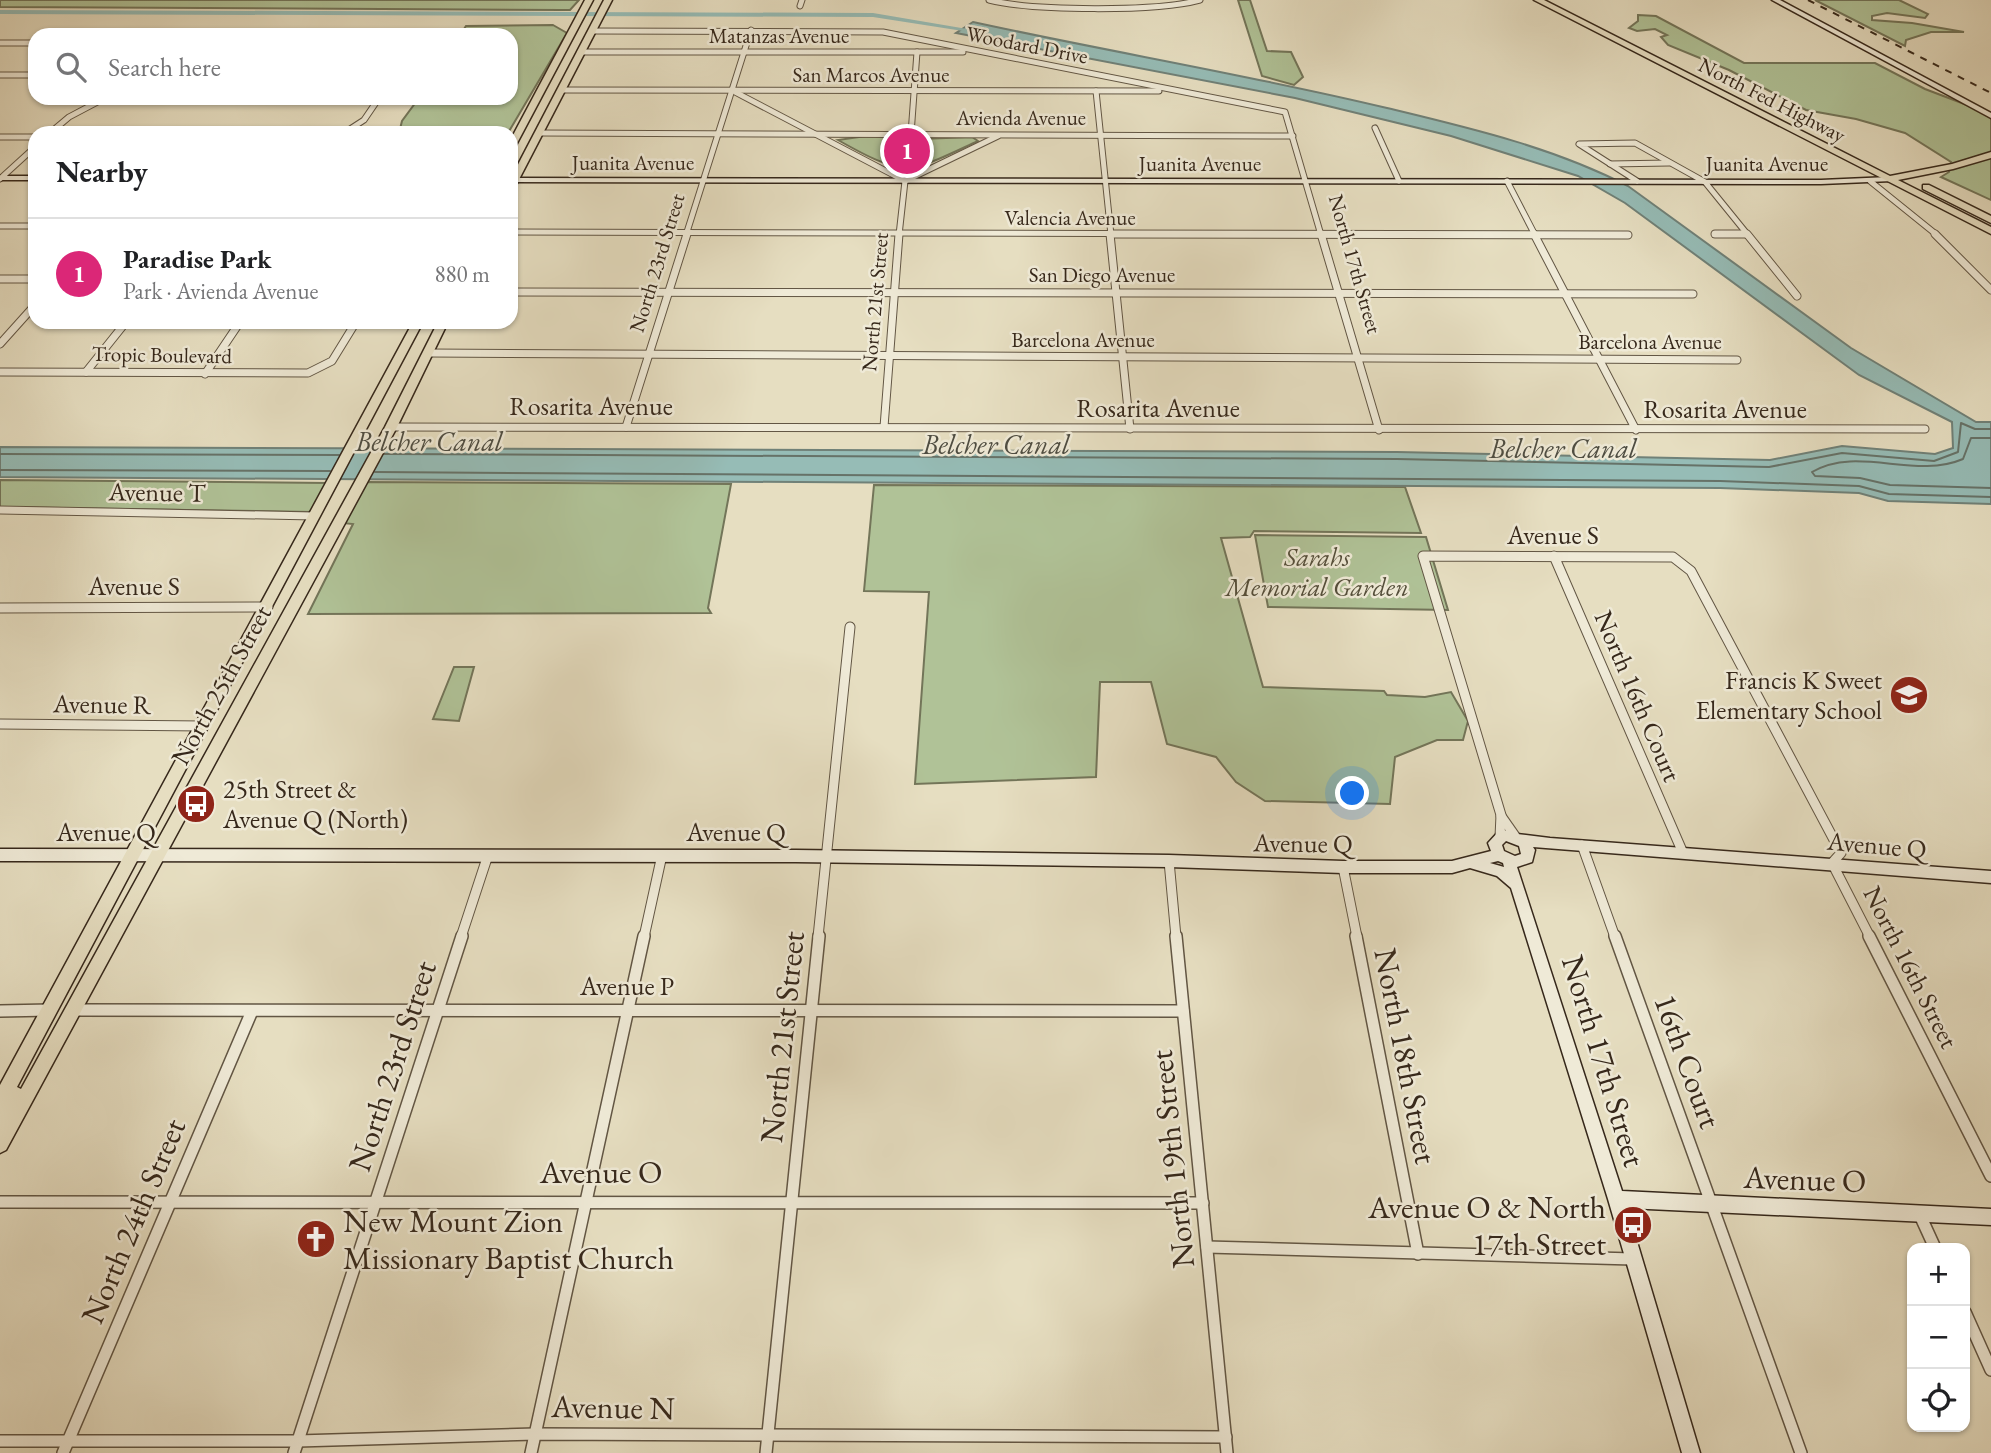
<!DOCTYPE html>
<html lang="en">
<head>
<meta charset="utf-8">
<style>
	:root { --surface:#fff; --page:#f2f2f2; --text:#202124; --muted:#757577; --line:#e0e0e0; --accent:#db2777 }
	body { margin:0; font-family:"EB Garamond",serif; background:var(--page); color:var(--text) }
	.controls { position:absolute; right:21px; bottom:21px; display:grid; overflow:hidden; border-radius:14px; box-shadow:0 2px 5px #0004 }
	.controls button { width:63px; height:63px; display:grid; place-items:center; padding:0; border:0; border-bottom:2px solid var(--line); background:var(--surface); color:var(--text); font:35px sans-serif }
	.you { position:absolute; left:1353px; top:794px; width:24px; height:24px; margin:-18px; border:5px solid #fff; border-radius:50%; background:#1a73e8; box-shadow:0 0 0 10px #1a73e833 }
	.badge { display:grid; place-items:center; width:46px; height:46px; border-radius:50%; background:var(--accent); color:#fff; font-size:23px; font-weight:700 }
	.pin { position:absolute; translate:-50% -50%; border:4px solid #fff; box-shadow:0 2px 7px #0006 }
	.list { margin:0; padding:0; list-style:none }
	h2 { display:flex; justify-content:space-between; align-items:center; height:91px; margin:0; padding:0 28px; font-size:30px }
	h2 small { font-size:23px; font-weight:400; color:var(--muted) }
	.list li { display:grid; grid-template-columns:46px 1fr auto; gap:21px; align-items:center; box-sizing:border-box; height:112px; padding:0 28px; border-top:2px solid var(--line) }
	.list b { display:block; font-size:26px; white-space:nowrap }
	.list p { margin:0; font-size:23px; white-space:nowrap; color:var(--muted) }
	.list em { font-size:23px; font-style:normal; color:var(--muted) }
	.icon { flex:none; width:38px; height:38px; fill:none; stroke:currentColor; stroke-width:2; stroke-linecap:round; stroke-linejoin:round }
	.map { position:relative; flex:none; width:1991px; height:1453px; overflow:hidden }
	.search { position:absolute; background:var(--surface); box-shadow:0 2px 5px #0004; left:28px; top:28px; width:490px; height:77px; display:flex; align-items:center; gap:18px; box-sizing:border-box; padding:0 24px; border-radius:21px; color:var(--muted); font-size:26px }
	.panel { position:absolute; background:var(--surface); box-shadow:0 2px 5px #0004; left:28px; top:126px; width:490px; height:203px; border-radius:21px }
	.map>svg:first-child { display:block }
	.green { fill:#b0c297; stroke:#737559; stroke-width:2 }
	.water { fill:#96bcb6; stroke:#708178; stroke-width:2 }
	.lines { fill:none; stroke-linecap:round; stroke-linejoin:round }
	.shore { stroke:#667268; stroke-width:2 }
	.canal { fill:#96bcb6; fill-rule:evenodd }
	.street-far3-casing { stroke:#625644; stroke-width:7 }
	.street-far2-casing { stroke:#625644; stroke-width:9 }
	.street-far1-casing { stroke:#625644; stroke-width:11 }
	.street-casing { stroke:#625644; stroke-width:14 }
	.secondary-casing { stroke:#36281b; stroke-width:3 }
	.primary-casing { stroke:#36281b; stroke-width:3 }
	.street-far3 { stroke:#efead7; stroke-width:5 }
	.street-far2 { stroke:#efead7; stroke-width:7 }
	.street-far1 { stroke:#efead7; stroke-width:9 }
	.street { stroke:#efead7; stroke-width:11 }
	.secondary { fill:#efead7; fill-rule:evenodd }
	.primary { fill:#e6dec1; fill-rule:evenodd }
	.rail { stroke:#36281b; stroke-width:2; stroke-dasharray:7 7; stroke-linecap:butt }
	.labels { text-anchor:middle; stroke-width:5; stroke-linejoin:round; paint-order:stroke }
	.far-street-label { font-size:21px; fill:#36281b; stroke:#efead7 }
	.street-label { font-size:26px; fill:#36281b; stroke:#efead7 }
	.park-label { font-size:26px; font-style:italic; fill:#544e3a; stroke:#efead7 }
	.poi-label { font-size:26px; fill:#36281b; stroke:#efead7; text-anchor:end }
	.water-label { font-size:28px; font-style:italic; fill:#4e4d42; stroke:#efead7 }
	.near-street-label { font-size:32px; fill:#36281b; stroke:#efead7 }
	.near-poi-label { font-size:32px; fill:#36281b; stroke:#efead7; text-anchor:end }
</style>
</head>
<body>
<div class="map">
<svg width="1991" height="1453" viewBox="0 0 1991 1453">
	<rect width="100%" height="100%" fill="#e6dec1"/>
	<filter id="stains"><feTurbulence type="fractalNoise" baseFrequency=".00286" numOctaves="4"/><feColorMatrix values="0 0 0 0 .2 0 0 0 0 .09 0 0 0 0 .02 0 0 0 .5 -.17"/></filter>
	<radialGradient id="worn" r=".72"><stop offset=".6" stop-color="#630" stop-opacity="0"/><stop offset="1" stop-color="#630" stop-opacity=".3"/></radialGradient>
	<!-- green -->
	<g class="green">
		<path d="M0 0H579L570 10H562L0 7Z"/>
		<path d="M1238 0H1250L1267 51 1291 52 1303 77 1294 85 1262 76Z"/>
		<path d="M1815 0H1899L1928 14 1925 18 1887 13 1872 16V20L1912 23 1964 32H1931L1906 40 1905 46Z"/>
		<path d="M1638 15 1656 16 1744 63H1875L1925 89 1988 113 1991 115V200L1941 177 1949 172 1951 162 1905 133 1856 119 1806 110 1729 70 1668 45 1661 37 1667 35 1655 29 1637 31 1629 28 1638 21Z"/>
		<path d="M553 25 567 33 508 133H399L402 121 419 98H511V35H460L466 26Z"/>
		<path d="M866 136H889L894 140 972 137 978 141C909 173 907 179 838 140Z"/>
		<path d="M0 480 328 483 311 512 0 507Z"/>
		<path d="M365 482 731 484 708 608 711 613 308 614 353 524 342 523Z"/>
		<path d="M874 485 1405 487 1421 533 1254 531 1250 537 1221 538 1263 687 1384 691 1387 695 1425 697 1451 692 1468 721 1463 740H1437L1395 757 1390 804 1265 801 1236 782 1216 757 1167 744 1151 682H1100L1096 777 915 784 929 592 864 591Z"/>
		<path d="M1255 535 1426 537 1448 610 1268 607Z"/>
		<path d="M454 667H474L459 721 433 719Z"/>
	</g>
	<!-- water -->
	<path class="water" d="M973 22C1110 52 1250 75 1387 108 1470 128 1552 147 1628 186L1851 348 1976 422H1991V504L1888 501 1859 493 1720 488 0 477V447L1397 452 1770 460 1842 446 1935 454 1953 448 1952 422 1859 375 1625 203 1578 176 1451 136 1295 98 956 33Z"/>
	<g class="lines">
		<!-- shore -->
		<g class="shore">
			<path d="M1991 438H1971L1963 459C1914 480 1858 445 1812 472L1815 476 1860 478 1890 485 1991 488"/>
			<path d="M0 454 339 455"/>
			<path d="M384 454 1397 459 1769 467 1842 453 1934 461 1958 452 1961 423 1975 429H1991"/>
			<path d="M0 470 330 471"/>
			<path d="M375 472 1720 481 1859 486 1889 494 1991 497"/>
		</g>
		<!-- canal -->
		<path class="canal" d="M0 10 873 13 979 31 976 33 873 17 0 14Z"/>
		<!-- street-far3 casing -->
		<g class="street-far3-casing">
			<g id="street-far3">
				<path d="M989 0C1033 11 1156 12 1200 0"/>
				<path d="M800 6 802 0"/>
				<path d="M592 31 883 32 1285 112 1321 235"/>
				<path d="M0 43H35"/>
				<path d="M580 52H963"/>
				<path d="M0 75H35"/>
				<path d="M561 90 1159 91"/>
				<path d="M1096 91 1111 235"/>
				<path d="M735 92 905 181"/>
				<path d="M167 98 298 101"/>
				<path d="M1375 128 1399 181"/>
				<path d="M50 133 69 117 105 98"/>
				<path d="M344 133 364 120 379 98"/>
				<path d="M540 133 1293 136"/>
				<path d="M911 134 917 52"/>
				<path d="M0 137H35"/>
				<path d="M1610 164 1669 163"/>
				<path d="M0 179 35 147"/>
				<path d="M905 181 998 136"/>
				<path d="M1507 181 1535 235"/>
				<path d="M1637 181 1579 144 1635 143 1705 182 1748 235"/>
				<path d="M1870 181 1937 235"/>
				<path d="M0 226H35"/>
				<path d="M511 232 1628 235"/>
				<path d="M1715 234H1745"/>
				<path d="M686 235 751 30"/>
				<path d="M899 235 905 181"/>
			</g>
		</g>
		<!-- street-far2 casing -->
		<g class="street-far2-casing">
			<g id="street-far2">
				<path d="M1110 234 1130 429"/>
				<path d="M1112 234 1628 235"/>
				<path d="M1321 234 1379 430"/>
				<path d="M1534 234 1636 430"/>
				<path d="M1715 234H1745"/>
				<path d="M1747 234 1797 296"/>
				<path d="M1935 234 1991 290"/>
				<path d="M0 279H35"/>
				<path d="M511 292 1693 294"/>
				<path d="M0 344 35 305"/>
				<path d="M429 353 1737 360"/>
				<path d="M0 372 308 373 332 361 356 322"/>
				<path d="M86 372 126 322"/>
				<path d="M205 374 240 322"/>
				<path d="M391 427 1925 429"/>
				<path d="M626 427 687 234"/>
				<path d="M884 427 899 234"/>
				<path d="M0 510 314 516"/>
			</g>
		</g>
		<!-- street-far1 casing -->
		<g class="street-far1-casing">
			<g id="street-far1">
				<path d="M1554 556 1683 853"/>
				<path d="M0 608 268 607"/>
				<path d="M0 724 203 726"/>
				<path d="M1501 816 1515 836"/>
				<path d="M1500 837 1501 815 1423 556 1673 557 1691 571 1841 853 1832 863 1870 937"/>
				<path d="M1582 845 1615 937"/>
				<path d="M1169 861 1176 937"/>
				<path d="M1343 867 1357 937"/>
				<path d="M461 937 488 855"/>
				<path d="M644 937 662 855"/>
				<path d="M818 937 850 627"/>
			</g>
		</g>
		<!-- street casing -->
		<g class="street-casing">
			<g id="street">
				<path d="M1176 936 1227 1453"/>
				<path d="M1356 936 1418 1254"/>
				<path d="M1615 936 1801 1453"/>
				<path d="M1869 936 1991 1176"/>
				<path d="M72 1010 1183 1011"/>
				<path d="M0 1011 50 1010"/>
				<path d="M0 1202 1203 1203"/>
				<path d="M1919 1213 1935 1248"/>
				<path d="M1207 1247 1633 1259"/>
				<path d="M1965 1312 1991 1370"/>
				<path d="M0 1441H298L535 1434 1226 1437"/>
				<path d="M63 1453 252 1011"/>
				<path d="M294 1453 462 936"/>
				<path d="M531 1453 644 936"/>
				<path d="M766 1453 819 936"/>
			</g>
		</g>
		<!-- secondary casing -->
		<g class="secondary-casing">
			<g id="secondary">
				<path d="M1772 0H1780L1991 113V118Z"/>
				<rect x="0" y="176" width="35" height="4"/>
				<path d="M1889 177 1893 179 1892 181 1821 184 511 182V178L1821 180Z"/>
				<path d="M1504 830 1517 834 1550 838 1991 871V883L1533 847 1535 850 1532 862 1517 867 1622 1191 1991 1209V1225L1627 1208 1700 1453H1682L1608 1199 1511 888 1497 876 1470 868 1452 873H1343L1169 867 796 862 0 861V849L796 850 1169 855 1343 861H1452L1491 851 1488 843 1499 831ZM1506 841 1519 846 1521 854 1515 856 1504 851 1502 845ZM1498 861 1503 863 1504 867 1490 863Z"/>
			</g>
		</g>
		<!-- primary casing -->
		<g class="primary-casing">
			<g id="primary">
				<path d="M585 0H593L515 147 511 150V139Z"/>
				<path d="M604 0H612L515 187 511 190V178Z"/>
				<path d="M1534 0H1544L1890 176 1952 164 1991 152V158L1953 169 1898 180 1991 227V234Z"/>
				<path d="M1923 185H1929L1991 216V223L1923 189Z"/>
				<path d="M413 322H423L17 1087 21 1089 385 427 438 322H448L397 427 6 1150 0 1153V1085Z"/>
			</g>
		</g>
		<!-- street-far3 -->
		<use href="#street-far3" class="street-far3"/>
		<!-- street-far2 -->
		<use href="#street-far2" class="street-far2"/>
		<!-- street-far1 -->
		<use href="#street-far1" class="street-far1"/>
		<!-- street -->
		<use href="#street" class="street"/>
		<!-- secondary -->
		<use href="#secondary" class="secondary"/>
		<!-- primary -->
		<use href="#primary" class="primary"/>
		<!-- rail -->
		<path class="rail" d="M1808 0 1991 93"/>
	</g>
	<!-- icons -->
	<defs>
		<g id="school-disc" transform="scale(2.0125)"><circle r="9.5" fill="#8f2418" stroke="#efead7"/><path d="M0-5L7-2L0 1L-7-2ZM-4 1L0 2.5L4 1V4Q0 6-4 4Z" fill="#fff"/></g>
		<g id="bus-disc" transform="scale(2.0125)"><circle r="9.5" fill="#8f2418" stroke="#efead7"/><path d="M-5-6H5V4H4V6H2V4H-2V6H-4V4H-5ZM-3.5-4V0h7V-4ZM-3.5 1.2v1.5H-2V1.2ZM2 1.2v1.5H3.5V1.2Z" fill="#fff"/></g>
		<g id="church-disc" transform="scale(2.0125)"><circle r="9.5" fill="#8f2418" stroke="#efead7"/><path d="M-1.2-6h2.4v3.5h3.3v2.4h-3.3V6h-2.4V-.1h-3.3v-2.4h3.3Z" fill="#fff"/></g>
	</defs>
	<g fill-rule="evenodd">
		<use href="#school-disc" x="1909" y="695"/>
		<use href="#bus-disc" x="196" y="804"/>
		<use href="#bus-disc" x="1633" y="1225"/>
		<use href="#church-disc" x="316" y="1239"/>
	</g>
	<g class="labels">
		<!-- far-street labels -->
		<g class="far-street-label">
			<text x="779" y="43">Matanzas Avenue</text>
			<text transform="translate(1027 45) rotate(11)" y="7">Woodard Drive</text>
			<text x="871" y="82">San Marcos Avenue</text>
			<text transform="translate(1772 100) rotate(27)" y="7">North Fed Highway</text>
			<text x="1021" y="125">Avienda Avenue</text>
			<text x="633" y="170">Juanita Avenue</text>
			<text x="1200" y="171">Juanita Avenue</text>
			<text x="1767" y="171">Juanita Avenue</text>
			<text x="1070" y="225">Valencia Avenue</text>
			<text transform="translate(657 263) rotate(-73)" y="7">North 23rd Street</text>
			<text transform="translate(1355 264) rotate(74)" y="7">North 17th Street</text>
			<text x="1102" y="282">San Diego Avenue</text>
			<text transform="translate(875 302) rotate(-85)" y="7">North 21st Street</text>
			<text x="1083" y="347">Barcelona Avenue</text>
			<text x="1650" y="349">Barcelona Avenue</text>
			<text transform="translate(162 355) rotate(1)" y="7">Tropic Boulevard</text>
		</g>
		<!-- street labels -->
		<g class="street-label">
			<text x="591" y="415">Rosarita Avenue</text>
			<text x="1158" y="417">Rosarita Avenue</text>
			<text x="1725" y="418">Rosarita Avenue</text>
			<text transform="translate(157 492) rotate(1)" y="9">Avenue T</text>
			<text x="1553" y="544">Avenue S</text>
			<text x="134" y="595">Avenue S</text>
			<text transform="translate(221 685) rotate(-61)" y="9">North 25th Street</text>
			<text transform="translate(1638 696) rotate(67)" y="9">North 16th Court</text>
			<text transform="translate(102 704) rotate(1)" y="9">Avenue R</text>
			<text x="106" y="841">Avenue Q</text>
			<text x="736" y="841">Avenue Q</text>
			<text transform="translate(1303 843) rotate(1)" y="9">Avenue Q</text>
			<text transform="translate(1877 845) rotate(5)" y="9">Avenue Q</text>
			<text transform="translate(1911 967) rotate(63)" y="9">North 16th Street</text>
			<text x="627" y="995">Avenue P</text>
		</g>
		<!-- park labels -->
		<g class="park-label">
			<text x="1317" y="566">Sarahs<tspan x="1317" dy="30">Memorial Garden</tspan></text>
		</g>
		<!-- poi labels -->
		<g class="poi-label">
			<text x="1882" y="689">Francis K Sweet<tspan x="1882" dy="30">Elementary School</tspan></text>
			<text x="223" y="798" text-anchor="start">25th Street &amp;<tspan x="223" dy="30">Avenue Q (North)</tspan></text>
		</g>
		<!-- water labels -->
		<g class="water-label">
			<text x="429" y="451">Belcher Canal</text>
			<text x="996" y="454">Belcher Canal</text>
			<text x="1563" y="458">Belcher Canal</text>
		</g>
		<!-- near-street labels -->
		<g class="near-street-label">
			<text transform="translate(782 1037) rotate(-84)" y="11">North 21st Street</text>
			<text transform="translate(1406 1056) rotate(79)" y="11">North 18th Street</text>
			<text transform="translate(1604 1061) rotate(73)" y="11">North 17th Street</text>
			<text transform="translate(1688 1061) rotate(70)" y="11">16th Court</text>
			<text transform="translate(392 1066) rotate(-72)" y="11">North 23rd Street</text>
			<text transform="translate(1172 1159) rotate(-96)" y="11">North 19th Street</text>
			<text x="601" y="1183">Avenue O</text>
			<text transform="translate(1805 1179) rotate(2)" y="11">Avenue O</text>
			<text transform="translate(133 1221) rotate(-67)" y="11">North 24th Street</text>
			<text transform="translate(613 1407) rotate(1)" y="11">Avenue N</text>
		</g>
		<!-- near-poi labels -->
		<g class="near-poi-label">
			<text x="1606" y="1218">Avenue O &amp; North<tspan x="1606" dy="37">17th Street</tspan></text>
			<text x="343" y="1232" text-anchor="start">New Mount Zion<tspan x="343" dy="37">Missionary Baptist Church</tspan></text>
		</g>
	</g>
	<rect width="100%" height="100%" filter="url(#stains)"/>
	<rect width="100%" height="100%" fill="url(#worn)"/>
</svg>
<div class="controls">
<button>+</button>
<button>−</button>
<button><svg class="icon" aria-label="locate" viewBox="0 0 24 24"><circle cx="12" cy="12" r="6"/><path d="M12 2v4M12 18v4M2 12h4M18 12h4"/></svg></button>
</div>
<div class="you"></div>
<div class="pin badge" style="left:907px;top:151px">1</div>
<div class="search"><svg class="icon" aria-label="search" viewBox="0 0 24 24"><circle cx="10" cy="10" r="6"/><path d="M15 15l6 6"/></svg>Search here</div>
<section class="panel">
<h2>Nearby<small></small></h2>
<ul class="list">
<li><span class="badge">1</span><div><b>Paradise Park</b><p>Park · Avienda Avenue</p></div><em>880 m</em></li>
</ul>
</section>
</div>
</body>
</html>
